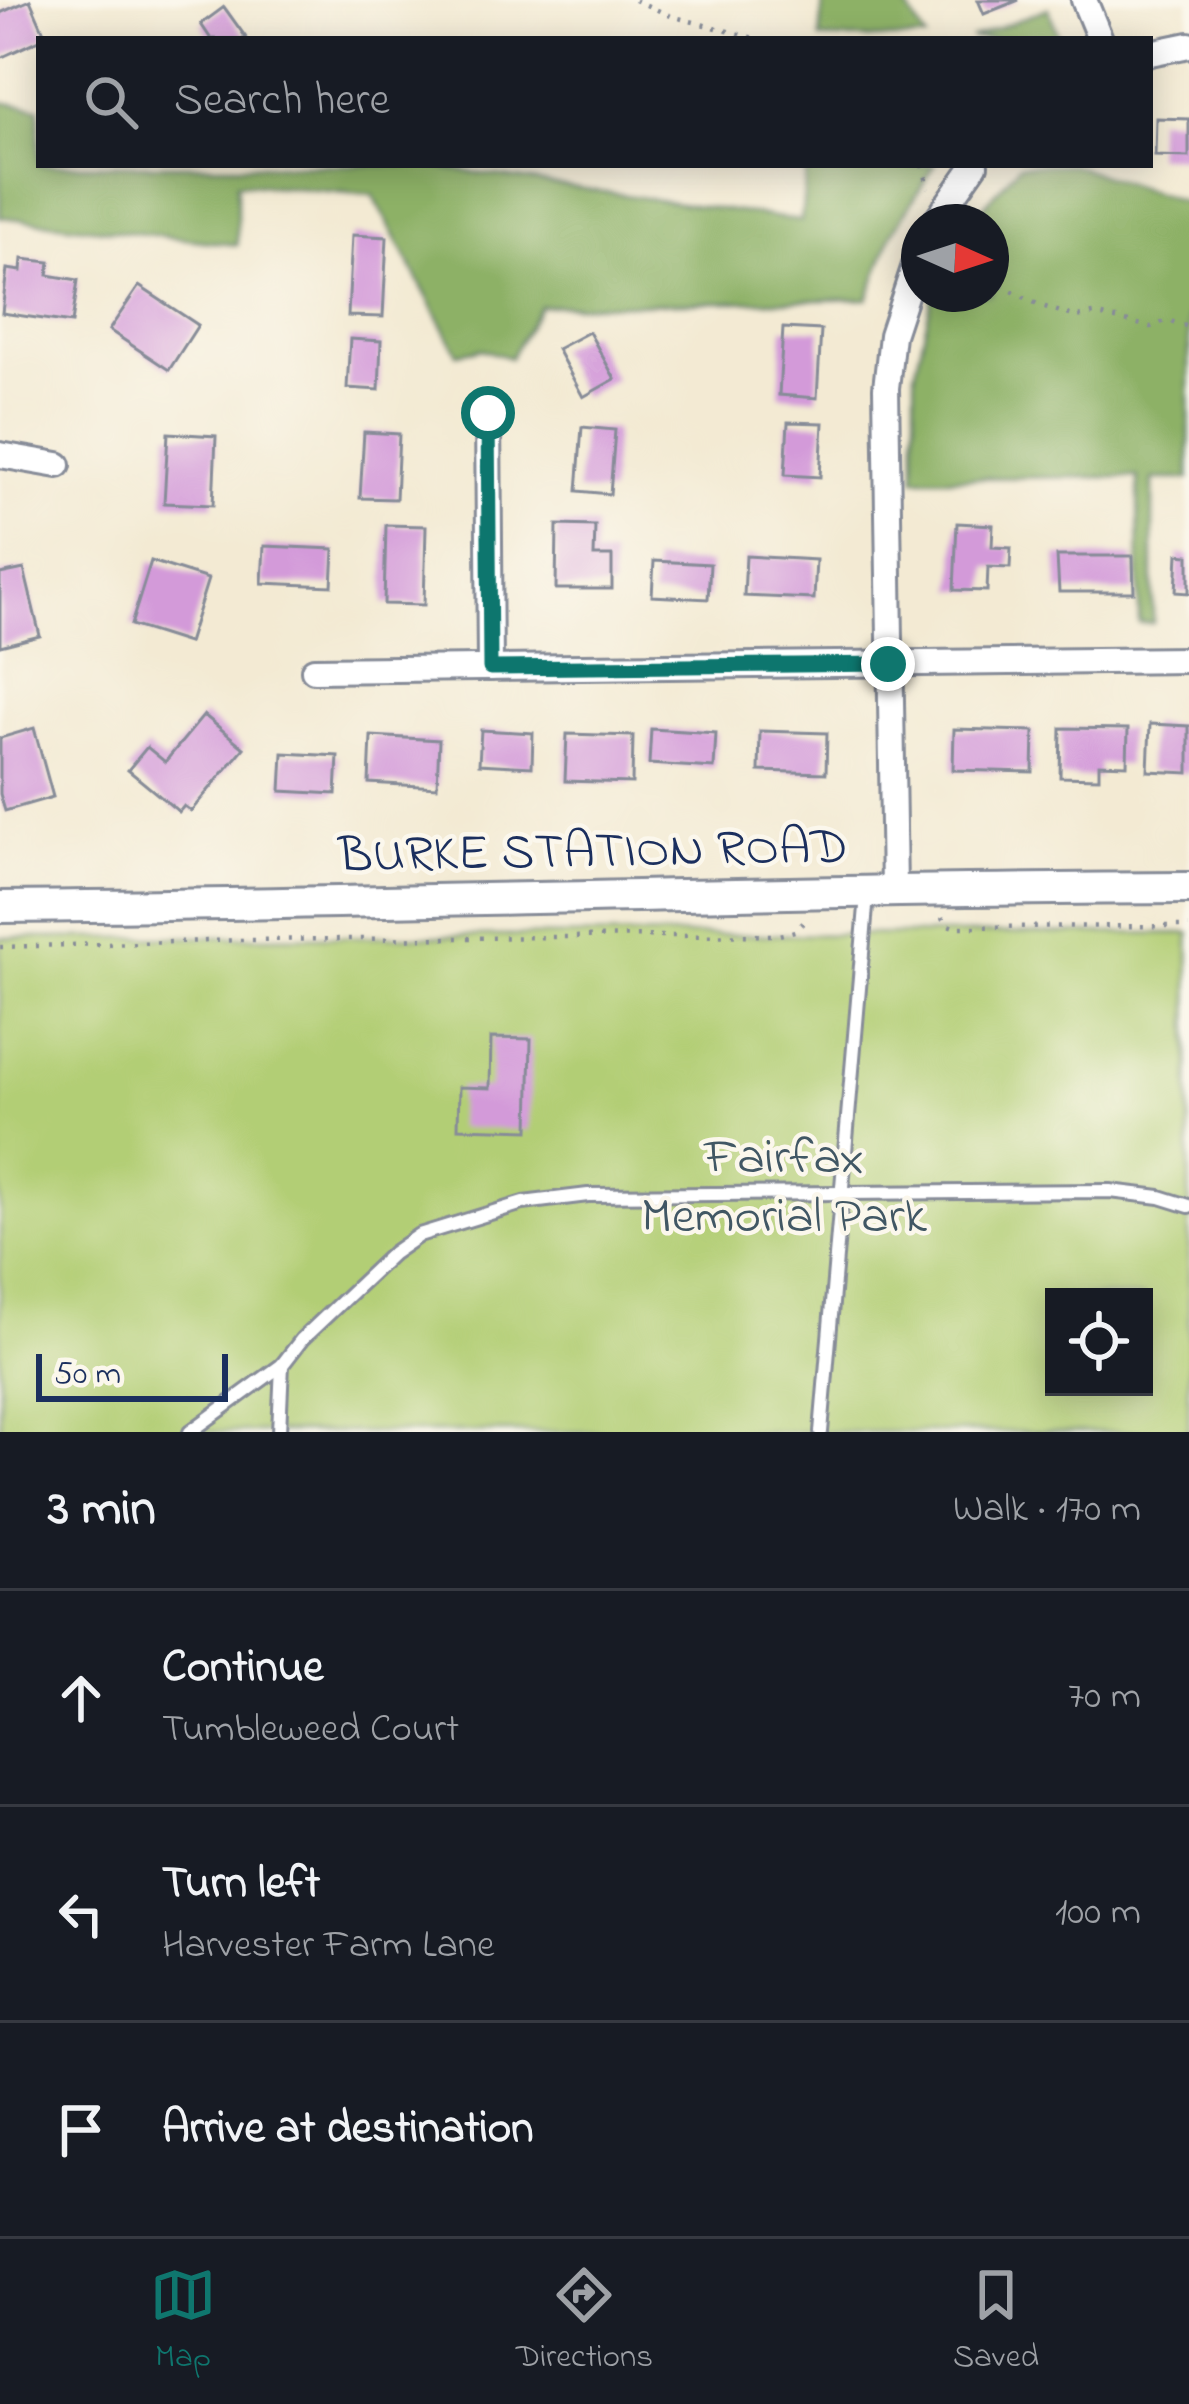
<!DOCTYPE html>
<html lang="en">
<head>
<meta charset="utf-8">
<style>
	:root { --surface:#171b24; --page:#242831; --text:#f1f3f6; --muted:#9ea1a6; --line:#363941; --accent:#0f766e }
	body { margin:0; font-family:"Indie Flower",sans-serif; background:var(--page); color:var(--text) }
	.controls { position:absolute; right:36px; bottom:36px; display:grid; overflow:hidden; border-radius:0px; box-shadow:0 6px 30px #0003 }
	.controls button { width:108px; height:108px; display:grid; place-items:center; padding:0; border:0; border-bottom:3px solid var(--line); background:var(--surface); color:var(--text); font:60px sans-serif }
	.compass { position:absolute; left:901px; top:204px; width:108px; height:108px; border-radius:50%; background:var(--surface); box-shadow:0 6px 30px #0003; rotate:93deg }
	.scale { position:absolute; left:36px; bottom:30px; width:192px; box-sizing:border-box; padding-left:12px; border:6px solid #1b2f5e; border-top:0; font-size:33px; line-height:42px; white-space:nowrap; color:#1b2f5e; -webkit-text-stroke:9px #fbf7ec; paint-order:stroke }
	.stop { position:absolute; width:36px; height:36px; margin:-27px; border:9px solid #0f766e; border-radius:50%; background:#fff }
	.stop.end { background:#0f766e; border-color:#fff; box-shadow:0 3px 12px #0008 }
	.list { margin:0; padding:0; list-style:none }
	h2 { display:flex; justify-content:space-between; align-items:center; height:156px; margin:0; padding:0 48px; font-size:51px }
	h2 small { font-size:39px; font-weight:400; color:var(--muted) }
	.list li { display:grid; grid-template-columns:78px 1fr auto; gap:36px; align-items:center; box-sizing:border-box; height:216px; padding:0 48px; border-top:3px solid var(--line) }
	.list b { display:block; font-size:45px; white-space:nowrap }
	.list p { margin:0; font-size:39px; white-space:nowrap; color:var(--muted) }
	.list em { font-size:39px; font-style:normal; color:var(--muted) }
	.icon { flex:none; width:66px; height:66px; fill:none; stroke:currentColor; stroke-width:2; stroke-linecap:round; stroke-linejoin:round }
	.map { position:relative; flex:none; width:1189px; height:1432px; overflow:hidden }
	.search { position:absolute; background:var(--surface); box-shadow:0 6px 30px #0003; left:36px; right:36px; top:36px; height:132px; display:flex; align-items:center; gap:30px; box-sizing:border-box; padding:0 42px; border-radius:0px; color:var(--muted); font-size:45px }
	.sheet { height:804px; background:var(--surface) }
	nav { display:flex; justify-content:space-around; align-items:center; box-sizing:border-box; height:168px; border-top:3px solid var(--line); background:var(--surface); font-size:33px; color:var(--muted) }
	nav a { display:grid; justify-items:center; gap:6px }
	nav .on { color:var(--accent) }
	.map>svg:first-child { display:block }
	.green { fill:#b2ce74; stroke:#667e69; stroke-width:3; fill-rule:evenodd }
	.forest { fill:#8db166; stroke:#547062; stroke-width:3 }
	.building { fill:#d39ad9 }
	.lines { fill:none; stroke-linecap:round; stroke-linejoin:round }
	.service-casing { stroke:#878c98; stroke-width:18 }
	.minor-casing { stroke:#878c98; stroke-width:30 }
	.tertiary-casing { stroke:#878c98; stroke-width:36 }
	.path { stroke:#878c98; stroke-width:4.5; stroke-dasharray:3 9; stroke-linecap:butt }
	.service { stroke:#fff; stroke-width:12 }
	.minor { stroke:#fff; stroke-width:24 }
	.tertiary { stroke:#fff; stroke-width:30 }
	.route { stroke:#0f766e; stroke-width:15 }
	.labels { text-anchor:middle; stroke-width:9; stroke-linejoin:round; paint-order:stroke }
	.street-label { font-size:51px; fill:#1b2f5e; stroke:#fbf7ec }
	.park-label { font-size:51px; fill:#415764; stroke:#fbf7ec }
</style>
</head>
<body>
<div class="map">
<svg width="1189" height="1432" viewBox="0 0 1189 1432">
	<rect width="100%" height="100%" fill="#fbf7ec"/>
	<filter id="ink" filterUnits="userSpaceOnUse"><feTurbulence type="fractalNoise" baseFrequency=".00833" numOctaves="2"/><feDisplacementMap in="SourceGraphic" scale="24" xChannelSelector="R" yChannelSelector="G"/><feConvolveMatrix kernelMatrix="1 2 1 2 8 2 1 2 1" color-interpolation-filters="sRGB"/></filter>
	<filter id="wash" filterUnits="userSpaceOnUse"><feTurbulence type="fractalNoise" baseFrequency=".004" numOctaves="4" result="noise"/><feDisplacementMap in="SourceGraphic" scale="48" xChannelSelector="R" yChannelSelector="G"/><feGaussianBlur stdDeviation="2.7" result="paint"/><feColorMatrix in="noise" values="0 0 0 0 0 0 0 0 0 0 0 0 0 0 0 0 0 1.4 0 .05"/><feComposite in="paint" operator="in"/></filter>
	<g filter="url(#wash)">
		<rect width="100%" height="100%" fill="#f3ead3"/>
		<!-- green -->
		<path class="green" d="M1189 933V1432H0V938ZM1054 1297H1144V1387H1054Z"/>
		<!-- forest -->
		<g class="forest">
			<path d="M823 0H903L926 39H820Z"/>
			<path d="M1048 8 1060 39H971Z"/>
			<path d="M0 102 39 108V165H424L801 221 807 165H935L892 234 868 299 540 306 510 358 481 349 457 353 373 195 237 183V245L0 217Z"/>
			<path d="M1019 165H1073L1189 204V479H1153V623H1139L1138 477 915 478V373L933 294H991V222H971Z"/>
		</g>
		<g id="blocks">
			<!-- building -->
			<g class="building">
				<path d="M30 0 46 37 0 58V13Z"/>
				<path d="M978 0H1019L984 14Z"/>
				<path d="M224 7 247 39H211L201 24Z"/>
				<path d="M1156 118 1189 119V157L1155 156Z"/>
				<path d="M352 235 387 237 383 317 348 316Z"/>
				<path d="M22 259 50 262 48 275 78 280 72 323 2 313 7 269 21 271Z"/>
				<path d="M139 286 198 325 169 370 109 330Z"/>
				<path d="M783 328 821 330 817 398 779 395Z"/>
				<path d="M589 332 615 379 583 397 557 349Z"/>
				<path d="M350 339 381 341 379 390 347 388Z"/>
				<path d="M788 422 823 423 820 477 785 475Z"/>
				<path d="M582 427 615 430 610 494 577 491Z"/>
				<path d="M364 432 399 434 396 499 360 498Z"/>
				<path d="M168 433 216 436 213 505 164 503Z"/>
				<path d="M957 523 993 525 992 547 1011 548 1010 568 988 567 987 591 954 590Z"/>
				<path d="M386 525 426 526 424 605 384 604Z"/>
				<path d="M557 525 595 526 594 556H612V589H556Z"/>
				<path d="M264 546 334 549 332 586 262 583Z"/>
				<path d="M1178 554 1189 555V593L1176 592Z"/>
				<path d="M746 556 816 560 814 599 744 596Z"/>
				<path d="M1057 556H1133L1134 592H1059Z"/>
				<path d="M151 561 208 579 188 643 131 625Z"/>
				<path d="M654 561 710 564 708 599 652 596Z"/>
				<path d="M24 569 40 636 0 646V574Z"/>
				<path d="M204 715 244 748 191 811 184 806 179 812 128 770 147 747 165 762Z"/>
				<path d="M1150 724 1189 726V773L1148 771Z"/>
				<path d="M34 728 53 797 5 811 0 794V738Z"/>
				<path d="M1061 728 1128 729 1127 765 1099 764V778L1060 777Z"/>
				<path d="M651 729 716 733 714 768 649 764Z"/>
				<path d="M954 729 1034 731 1033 772 953 770Z"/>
				<path d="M481 730 533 733 532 767 479 764Z"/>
				<path d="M760 731 827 733 826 773 759 771Z"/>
				<path d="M567 734 633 736 632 783 565 781Z"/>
				<path d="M371 736 439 740 437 787 369 783Z"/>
				<path d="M283 753 338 756 336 794 281 791Z"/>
				<path d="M491 1038 531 1039 529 1130 458 1128 459 1087 490 1088Z"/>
			</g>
		</g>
	</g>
	<g filter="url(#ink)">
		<use href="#blocks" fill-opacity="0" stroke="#878c98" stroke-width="3"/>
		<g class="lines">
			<!-- service casing -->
			<g class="service-casing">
				<g id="service">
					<path d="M190 1432 282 1365 302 1339 393 1253 419 1235 523 1203 588 1195 1110 1191 1160 1197 1189 1206"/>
					<path d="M279 1432 282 1365"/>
					<path d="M821 1432 867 895"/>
				</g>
			</g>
			<!-- minor casing -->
			<g class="minor-casing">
				<g id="minor">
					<path d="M1084 0 1100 39"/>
					<path d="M1150 53 1189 45"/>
					<path d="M935 222 975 165"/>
					<path d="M488 413 490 668"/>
					<path d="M0 455 58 465"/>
					<path d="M314 670 1189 660"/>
					<path d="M894 889 886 388 892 335 919 253"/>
				</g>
			</g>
			<!-- tertiary casing -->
			<g class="tertiary-casing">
				<path id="tertiary" d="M0 907C396 904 793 889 1189 888"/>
			</g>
			<!-- path -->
			<g class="path">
				<path d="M635 0 671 16 758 39"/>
				<path d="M922 165 929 188"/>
				<path d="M991 280 1039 305 1076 317 1094 314 1151 327 1167 320 1189 327"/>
				<path d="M942 917 945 924 954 927 1189 926"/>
				<path d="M0 947 244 940 779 935 795 931 806 920"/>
			</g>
			<!-- service -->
			<use href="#service" class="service"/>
			<!-- minor -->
			<use href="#minor" class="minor"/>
			<!-- tertiary -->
			<use href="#tertiary" class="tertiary"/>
		</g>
	</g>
	<g class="lines" filter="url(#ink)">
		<!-- route -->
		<path class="route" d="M488 413 490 668 888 664"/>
	</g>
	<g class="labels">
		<!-- street labels -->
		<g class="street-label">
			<text transform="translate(593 848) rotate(-1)" y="18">BURKE STATION ROAD</text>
		</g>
		<!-- park labels -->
		<g class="park-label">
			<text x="784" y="1172">Fairfax<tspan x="784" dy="59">Memorial Park</tspan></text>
		</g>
	</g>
</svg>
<div class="controls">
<button><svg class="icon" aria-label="locate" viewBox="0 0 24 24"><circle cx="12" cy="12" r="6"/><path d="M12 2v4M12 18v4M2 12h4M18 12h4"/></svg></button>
</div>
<svg class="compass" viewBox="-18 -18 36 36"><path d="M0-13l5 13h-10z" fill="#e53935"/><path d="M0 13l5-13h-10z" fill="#9ea1a6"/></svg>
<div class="scale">50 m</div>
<div class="stop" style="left:488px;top:413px"></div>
<div class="stop end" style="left:888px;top:664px"></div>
<div class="search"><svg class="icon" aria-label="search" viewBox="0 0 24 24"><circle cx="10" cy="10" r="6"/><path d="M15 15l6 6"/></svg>Search here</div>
</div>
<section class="sheet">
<h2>3 min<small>Walk · 170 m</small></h2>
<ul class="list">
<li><svg class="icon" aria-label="ahead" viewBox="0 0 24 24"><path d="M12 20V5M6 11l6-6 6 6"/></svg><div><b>Continue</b><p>Tumbleweed Court</p></div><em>70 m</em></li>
<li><svg class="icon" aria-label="left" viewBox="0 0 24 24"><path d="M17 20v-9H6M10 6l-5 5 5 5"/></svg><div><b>Turn left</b><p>Harvester Farm Lane</p></div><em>100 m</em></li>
<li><svg class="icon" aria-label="arrive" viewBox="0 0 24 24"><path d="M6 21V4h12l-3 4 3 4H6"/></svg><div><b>Arrive at destination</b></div></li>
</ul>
</section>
<nav>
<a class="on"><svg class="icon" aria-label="map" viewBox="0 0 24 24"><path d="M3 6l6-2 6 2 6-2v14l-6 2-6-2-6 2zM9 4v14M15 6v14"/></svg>Map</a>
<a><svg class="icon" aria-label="directions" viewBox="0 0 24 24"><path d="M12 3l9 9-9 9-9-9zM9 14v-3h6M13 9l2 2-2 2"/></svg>Directions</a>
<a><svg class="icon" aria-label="saved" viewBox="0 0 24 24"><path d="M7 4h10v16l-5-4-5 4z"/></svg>Saved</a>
</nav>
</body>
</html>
